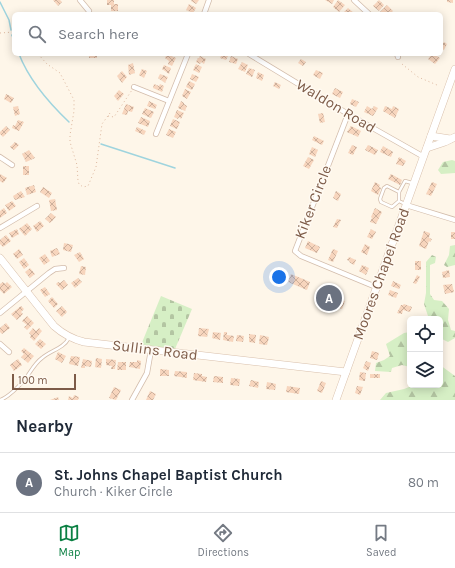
<!DOCTYPE html>
<html lang="en">
<head>
<meta charset="utf-8">
<style>
	:root { --surface:#fff; --page:#f2f2f3; --text:#1f2937; --muted:#747a83; --line:#e0e1e3; --accent:#0b8043 }
	body { margin:0; font-family:Karla,sans-serif; background:var(--page); color:var(--text) }
	.controls { position:absolute; right:12px; bottom:12px; display:grid; overflow:hidden; border-radius:6px; box-shadow:0 2px 10px #0003 }
	.controls button { width:36px; height:36px; display:grid; place-items:center; padding:0; border:0; border-bottom:1px solid var(--line); background:var(--surface); color:var(--text); font:20px sans-serif }
	.scale { position:absolute; left:12px; bottom:10px; width:64px; box-sizing:border-box; padding-left:4px; border:2px solid #7d5b48; border-top:0; font-size:11px; line-height:14px; white-space:nowrap; color:#7d5b48; -webkit-text-stroke:3px #fffaf2; paint-order:stroke }
	.you { position:absolute; left:279px; top:277px; width:14px; height:14px; margin:-10px; border:3px solid #fff; border-radius:50%; background:#1a73e8; box-shadow:0 0 0 6px #1a73e833 }
	.badge { display:grid; place-items:center; width:26px; height:26px; border-radius:50%; background:var(--accent); color:#fff; font-size:13px; font-weight:700 }
	.pin { position:absolute; translate:-50% -50%; border:2px solid #fff; box-shadow:0 1px 4px #0006 }
	.list { margin:0; padding:0; list-style:none }
	h2 { display:flex; justify-content:space-between; align-items:center; height:52px; margin:0; padding:0 16px; font-size:17px }
	h2 small { font-size:13px; font-weight:400; color:var(--muted) }
	.list li { display:grid; grid-template-columns:26px 1fr auto; gap:12px; align-items:center; box-sizing:border-box; height:60px; padding:0 16px; border-top:1px solid var(--line) }
	.list b { display:block; font-size:15px; white-space:nowrap }
	.list p { margin:0; font-size:13px; white-space:nowrap; color:var(--muted) }
	.list em { font-size:13px; font-style:normal; color:var(--muted) }
	.icon { flex:none; width:22px; height:22px; fill:none; stroke:currentColor; stroke-width:2; stroke-linecap:round; stroke-linejoin:round }
	.map { position:relative; flex:none; width:455px; height:400px; overflow:hidden }
	.search { position:absolute; background:var(--surface); box-shadow:0 2px 10px #0003; left:12px; right:12px; top:12px; height:44px; display:flex; align-items:center; gap:10px; box-sizing:border-box; padding:0 14px; border-radius:6px; color:var(--muted); font-size:15px }
	.sheet { height:112px; background:var(--surface) }
	nav { display:flex; justify-content:space-around; align-items:center; box-sizing:border-box; height:56px; border-top:1px solid var(--line); background:var(--surface); font-size:11px; color:var(--muted) }
	nav a { display:grid; justify-items:center; gap:2px }
	nav .on { color:var(--accent) }
	.map>svg:first-child { display:block }
	.forest { fill:url(#forest-firs) }
	.cemetery { fill:url(#cemetery-stones) }
	.lines { fill:none; stroke-linecap:round; stroke-linejoin:round }
	.stream { stroke:#9fd4de; stroke-width:1.5 }
	.building { fill:url(#building-cross-hatch) }
	.lane-casing { stroke:#d3bdac; stroke-width:4 }
	.street-casing { stroke:#d3bdac; stroke-width:6 }
	.secondary-casing { stroke:#d9c0ac; stroke-width:8 }
	.path { stroke:#ddb89f; stroke-width:1; stroke-dasharray:1 3; stroke-linecap:butt }
	.lane { stroke:#fff; stroke-width:2.5 }
	.street { stroke:#fff; stroke-width:4.5 }
	.secondary { stroke:#fff; stroke-width:7 }
	.labels { text-anchor:middle; stroke-width:3; stroke-linejoin:round; paint-order:stroke }
	.street-label { font-size:15px; fill:#7d5b48; stroke:#fffaf2 }
</style>
</head>
<body>
<div class="map">
<svg width="455" height="400" viewBox="0 0 455 400">
	<defs>
		<pattern id="forest-firs" width="22" height="20" patternUnits="userSpaceOnUse"><rect width="22" height="20" fill="#d6efc5"/><path d="M5 1l3.5 6h-7zM16 11l3.5 6h-7z" fill="#b3c5a2"/></pattern>
		<pattern id="cemetery-stones" width="16" height="16" patternUnits="userSpaceOnUse"><rect width="16" height="16" fill="#d6efc5"/><path d="M2 7V4a2 2 0 0 1 4 0v3zM10 15v-3a2 2 0 0 1 4 0v3z" fill="#b3c5a2"/></pattern>
		<pattern id="building-cross-hatch" width="8" height="8" patternUnits="userSpaceOnUse"><rect width="8" height="8" fill="#f7d5bd"/><path d="M0 0l8 8M0 8l8-8" fill="none" stroke="#cdb09c"/></pattern>
	</defs>
	<rect width="100%" height="100%" fill="#fef6e9"/>
	<!-- forest -->
	<g class="forest">
		<path d="M452 160 455 161V173L441 174 438 170 443 162Z"/>
		<path d="M455 245V265L447 267 444 265 449 255 450 246Z"/>
		<path d="M432 255 436 257 435 263 430 265V294L434 300 442 301 449 309 448 320 451 330 455 331V338L448 342 440 338V319H429L424 304 426 293V262Z"/>
		<path d="M410 332V367L402 365 392 368 391 372 375 371 376 363 384 360 390 356 386 344 404 333Z"/>
		<path d="M440 365 455 376V400H380L386 393 404 389 414 385H440Z"/>
	</g>
	<!-- cemetery -->
	<path class="cemetery" d="M161 296 192 309 175 349 141 345Z"/>
	<g class="lines">
		<!-- stream -->
		<g class="stream">
			<path d="M0 2 9 20 11 30"/>
			<path d="M12 35 14 41"/>
			<path d="M19 54C29 80 49 103 69 122"/>
			<path d="M101 144 175 168"/>
		</g>
	</g>
	<!-- building -->
	<g class="building">
		<path d="M53 0H60L62 2 58 6Z"/>
		<path d="M107 0H114V4H118V11H111V5H107Z"/>
		<path d="M192 0H199L196 4 191 1Z"/>
		<path d="M325 0H334L332 4Z"/>
		<path d="M338 0 345 5 339 12 333 7Z"/>
		<path d="M379 0 384 5 379 11 373 6Z"/>
		<path d="M447 0H453V3L447 2Z"/>
		<path d="M189 4 196 8 193 13 186 10Z"/>
		<path d="M387 5 393 11 390 14H382L380 12Z"/>
		<path d="M348 8 354 13 342 14Z"/>
		<path d="M444 42 447 44 444 50 441 49V46Z"/>
		<rect x="89" y="54" width="8" height="4"/>
		<path d="M167 54 176 58 172 66 168 64 169 61 165 58Z"/>
		<path d="M222 54H229L226 60 220 58Z"/>
		<path d="M432 54H434L440 58 435 64 428 59Z"/>
		<path d="M200 56 206 59 204 64 201 62 200 64 196 62 198 58H199Z"/>
		<path d="M231 56 238 59 236 64 229 62Z"/>
		<path d="M301 59 306 62 303 66 298 63Z"/>
		<path d="M242 62 248 65 245 72 238 69Z"/>
		<path d="M133 63 135 73 129 75 128 65Z"/>
		<path d="M196 64 202 67 199 73 193 70Z"/>
		<path d="M164 65 171 68 169 74 162 69Z"/>
		<path d="M249 68 255 70 252 77 246 74Z"/>
		<path d="M142 69 147 71 144 78 139 75Z"/>
		<path d="M316 70 323 73 320 79 313 75Z"/>
		<path d="M122 71 127 77 122 83 117 76Z"/>
		<path d="M258 72 264 75 262 81 256 78Z"/>
		<path d="M160 74 168 77 165 83 158 78Z"/>
		<path d="M192 74 199 77 196 82 190 79Z"/>
		<path d="M189 81 195 84 192 90 186 87Z"/>
		<path d="M275 82 281 85 279 89 273 86Z"/>
		<path d="M154 84 159 86 160 84 164 86 162 92 153 88Z"/>
		<path d="M335 88 343 92 340 98 332 94Z"/>
		<path d="M185 89 191 92 187 99 182 96Z"/>
		<path d="M119 90 124 94 118 101 114 96Z"/>
		<path d="M6 94 14 98 11 103 4 99Z"/>
		<path d="M352 99 359 102 356 107 350 104Z"/>
		<path d="M149 101 157 105 155 109 147 106Z"/>
		<path d="M181 101 184 103V104L187 106 185 111 178 108Z"/>
		<path d="M126 104 134 107 132 112 128 111 127 115 122 114Z"/>
		<path d="M18 106 20 114 15 116 13 107Z"/>
		<path d="M367 106 372 109 374 106 378 108 373 116 364 112Z"/>
		<path d="M385 106 392 109 393 106 399 109 395 118 383 111Z"/>
		<path d="M145 108 154 112 151 118 142 114Z"/>
		<path d="M177 110 184 113 181 119 179 117 178 119 174 117Z"/>
		<path d="M323 113 325 122 320 123 318 114Z"/>
		<path d="M141 117 150 121 148 127 138 123Z"/>
		<path d="M173 119 180 122 177 129 170 126Z"/>
		<path d="M18 120 24 122 19 131 12 128 13 125 15 126Z"/>
		<path d="M6 126 10 130 3 137 0 134V132Z"/>
		<path d="M351 126 361 131 358 137 347 132Z"/>
		<path d="M137 127 146 131 144 135 135 131Z"/>
		<path d="M169 129 176 132 173 138 166 135Z"/>
		<path d="M314 136 324 141 322 145 312 140Z"/>
		<path d="M15 142 19 145 14 150 10 147Z"/>
		<path d="M352 145 357 147 353 155 348 153Z"/>
		<path d="M368 145 378 150 375 155 365 150Z"/>
		<path d="M383 146 393 152 391 157 380 152Z"/>
		<path d="M312 147 318 150 315 157 309 154Z"/>
		<path d="M29 150 35 158 26 162 22 154Z"/>
		<path d="M308 157 314 160 309 169 303 166Z"/>
		<path d="M399 157 406 161 403 166 396 164Z"/>
		<rect x="23" y="166" width="6" height="9"/>
		<path d="M0 174 7 178 3 183 0 181Z"/>
		<path d="M391 174 402 180 400 185 388 179Z"/>
		<path d="M375 182 380 185 379 187 381 188 378 195 371 191Z"/>
		<path d="M432 182 437 184 431 196 426 194Z"/>
		<path d="M34 185 36 192 27 195 25 188Z"/>
		<path d="M43 187 52 193 49 198 40 192Z"/>
		<path d="M21 191 25 197 15 200 13 196Z"/>
		<path d="M336 191 341 194 338 201 333 198Z"/>
		<path d="M55 199 57 210 51 211 49 200Z"/>
		<path d="M12 201 16 206 9 211 5 205Z"/>
		<path d="M4 208 7 213 0 218V211Z"/>
		<path d="M375 208 382 212 376 224 370 222 372 218 371 217Z"/>
		<path d="M51 213 56 217 50 223 45 219Z"/>
		<path d="M337 219 341 220 337 228 333 227Z"/>
		<path d="M40 221 44 226 37 232 33 226Z"/>
		<path d="M27 223 32 229 25 236 19 229Z"/>
		<path d="M17 229 19 234 12 238 9 233Z"/>
		<path d="M371 229 376 232 372 239 367 237Z"/>
		<path d="M424 231 430 233 429 238 432 239 430 242 429 241 426 249 419 246Z"/>
		<rect x="451" y="232" width="4" height="7"/>
		<path d="M6 235 11 241 3 247 0 244V240Z"/>
		<path d="M308 241 320 247 317 253 305 248Z"/>
		<path d="M64 243 73 245 71 252 63 250Z"/>
		<path d="M365 244 370 247 367 255 361 252Z"/>
		<path d="M57 248 60 254 52 257 50 251Z"/>
		<path d="M19 249 23 255 17 259 13 254Z"/>
		<path d="M333 249 338 251 333 262 328 260Z"/>
		<path d="M80 252 84 259 79 262 74 255Z"/>
		<path d="M45 254 50 261 44 265 39 258Z"/>
		<path d="M349 257 356 260 354 265 349 262 350 261 347 260Z"/>
		<path d="M24 258 29 265 24 269 19 262Z"/>
		<rect x="415" y="261" width="6" height="9"/>
		<path d="M362 265 369 268 366 275 359 271Z"/>
		<path d="M81 266 86 267 85 275 79 274Z"/>
		<path d="M30 268 35 274 30 278 25 272Z"/>
		<path d="M449 270 450 277 443 278 442 272Z"/>
		<path d="M291 274 310 282 307 290 288 282Z"/>
		<path d="M417 275 420 277 416 284 413 283Z"/>
		<path d="M78 278 82 282 75 288 71 283Z"/>
		<path d="M64 280 68 285 62 290 56 284 58 282 60 283Z"/>
		<path d="M393 281 401 285 399 289 391 286Z"/>
		<path d="M3 282 5 284 7 282 12 287 4 294 0 290V284Z"/>
		<path d="M452 284 454 292 445 294 443 285Z"/>
		<path d="M45 287 50 294 45 297 40 290Z"/>
		<path d="M325 287 331 289 329 295 345 301 342 309 326 303 324 308 318 306Z"/>
		<path d="M390 290 398 293 396 298 388 295Z"/>
		<path d="M52 297 58 304 54 308 48 301Z"/>
		<path d="M404 304 412 307 410 312 403 310 402 314 397 313 401 305H403Z"/>
		<path d="M21 306 24 309 21 312 23 314 17 320 11 314Z"/>
		<path d="M62 306 67 312 62 317 56 311Z"/>
		<path d="M27 316 34 323 27 330 24 327 27 325 22 321Z"/>
		<path d="M6 323 10 328 2 334 0 332V328Z"/>
		<path d="M33 328 36 331 39 328 42 331 34 341 30 337 31 335 29 333Z"/>
		<path d="M199 328 209 329 207 337 198 336Z"/>
		<path d="M213 332 221 333 220 340 212 338Z"/>
		<path d="M224 332H227V335L234 336 233 342 223 340Z"/>
		<path d="M249 334 256 335 255 343 249 342Z"/>
		<path d="M237 335 244 336 243 342 236 341Z"/>
		<path d="M260 335 269 337 267 345 259 344Z"/>
		<path d="M40 339 46 344 41 349 35 344Z"/>
		<path d="M24 348 34 356 28 363 21 357 24 354 21 351Z"/>
		<path d="M372 351 379 353 377 360 370 358Z"/>
		<path d="M58 352 66 356 62 363 55 359Z"/>
		<path d="M71 356 80 357 78 366 69 364Z"/>
		<path d="M96 358 102 359 101 368 95 367Z"/>
		<path d="M18 359 22 365 14 371 10 365Z"/>
		<path d="M83 359 92 361 91 367 85 366V368H81Z"/>
		<path d="M106 359 116 360 115 369H111L112 366 106 365Z"/>
		<path d="M137 360 141 361 140 369 129 367 130 362H137Z"/>
		<path d="M366 361 371 363 368 371 363 368Z"/>
		<path d="M118 362H126V370H117Z"/>
		<path d="M160 369 169 370V376H160Z"/>
		<path d="M175 371 187 372V378L174 376Z"/>
		<path d="M360 372 366 373 365 381 359 380Z"/>
		<path d="M194 373 202 374V376L207 377 206 382 193 380Z"/>
		<rect x="370" y="374" width="10" height="4"/>
		<path d="M214 376 223 377V383L213 382Z"/>
		<path d="M231 378 240 379 239 386 230 385Z"/>
		<path d="M251 380 259 382 258 388 249 386Z"/>
		<path d="M321 381 326 383 322 393 317 391Z"/>
		<path d="M267 382 276 384 275 390 266 389Z"/>
		<path d="M287 386 300 388 299 394 286 392Z"/>
		<path d="M357 386 363 387 360 395 355 393Z"/>
		<path d="M114 387 121 390 116 400 109 398Z"/>
		<path d="M150 391 156 394 153 400H146Z"/>
		<path d="M74 395 79 397 78 400H68L69 396 73 398Z"/>
		<path d="M58 397 59 400H50Z"/>
	</g>
	<g class="lines">
		<!-- lane casing -->
		<g class="lane-casing">
			<g id="lane">
				<path d="M399 192 405 181 412 183"/>
				<path d="M399 201V192L387 186 384 188 380 199 381 202 392 207 399 201 405 204"/>
				<path d="M0 400C9 397 20 385 26 378 31 371 35 363 42 358 51 350 63 349 69 338"/>
			</g>
		</g>
		<!-- street casing -->
		<g class="street-casing">
			<g id="street">
				<path d="M80 0 89 11"/>
				<path d="M354 0 369 14"/>
				<path d="M204 14 209 0"/>
				<path d="M249 54 348 114 424 157"/>
				<path d="M397 54 398 57"/>
				<path d="M134 87 169 101"/>
				<path d="M348 114 295 251 301 256 376 287"/>
				<path d="M156 134 188 54"/>
				<path d="M0 157 12 165"/>
				<path d="M406 205 455 220"/>
				<path d="M0 228 37 206"/>
				<path d="M0 313 49 273 55 269 64 268"/>
				<path d="M0 344 9 352"/>
				<path d="M132 400 147 373 151 350"/>
			</g>
		</g>
		<!-- secondary casing -->
		<g class="secondary-casing">
			<g id="secondary">
				<path d="M431 136 450 139"/>
				<path d="M427 148 445 142 455 137"/>
				<path d="M0 258 54 326C63 334 72 339 84 342L346 372"/>
				<path d="M336 400 455 69"/>
			</g>
		</g>
		<!-- path -->
		<g class="path">
			<path d="M0 33 14 32"/>
			<path d="M38 54 47 64 60 73 74 100V111L70 135V142L77 165 78 181 79 184 83 187 88 186 96 167 102 124 110 113"/>
			<path d="M402 64 418 77 437 85"/>
			<path d="M108 116 114 117 132 90"/>
		</g>
		<!-- lane -->
		<use href="#lane" class="lane"/>
		<!-- street -->
		<use href="#street" class="street"/>
		<!-- secondary -->
		<use href="#secondary" class="secondary"/>
	</g>
	<g class="labels">
		<!-- street labels -->
		<g class="street-label">
			<text transform="translate(336 106) rotate(31)" y="5">Waldon Road</text>
			<text transform="translate(313 202) rotate(-69)" y="5">Kiker Circle</text>
			<text transform="translate(381 274) rotate(-70)" y="5">Moores Chapel Road</text>
			<text transform="translate(155 350) rotate(7)" y="5">Sullins Road</text>
		</g>
	</g>
</svg>
<div class="controls">
<button><svg class="icon" aria-label="locate" viewBox="0 0 24 24"><circle cx="12" cy="12" r="6"/><path d="M12 2v4M12 18v4M2 12h4M18 12h4"/></svg></button>
<button><svg class="icon" aria-label="layers" viewBox="0 0 24 24"><path d="M12 4l9 5-9 5-9-5zM3 14l9 5 9-5"/></svg></button>
</div>
<div class="scale">100 m</div>
<div class="you"></div>
<div class="pin badge" style="left:329px;top:298px;background:#6b7280">A</div>
<div class="search"><svg class="icon" aria-label="search" viewBox="0 0 24 24"><circle cx="10" cy="10" r="6"/><path d="M15 15l6 6"/></svg>Search here</div>
</div>
<section class="sheet">
<h2>Nearby<small></small></h2>
<ul class="list">
<li><span class="badge" style="background:#6b7280">A</span><div><b>St. Johns Chapel Baptist Church</b><p>Church · Kiker Circle</p></div><em>80 m</em></li>
</ul>
</section>
<nav>
<a class="on"><svg class="icon" aria-label="map" viewBox="0 0 24 24"><path d="M3 6l6-2 6 2 6-2v14l-6 2-6-2-6 2zM9 4v14M15 6v14"/></svg>Map</a>
<a><svg class="icon" aria-label="directions" viewBox="0 0 24 24"><path d="M12 3l9 9-9 9-9-9zM9 14v-3h6M13 9l2 2-2 2"/></svg>Directions</a>
<a><svg class="icon" aria-label="saved" viewBox="0 0 24 24"><path d="M7 4h10v16l-5-4-5 4z"/></svg>Saved</a>
</nav>
</body>
</html>
